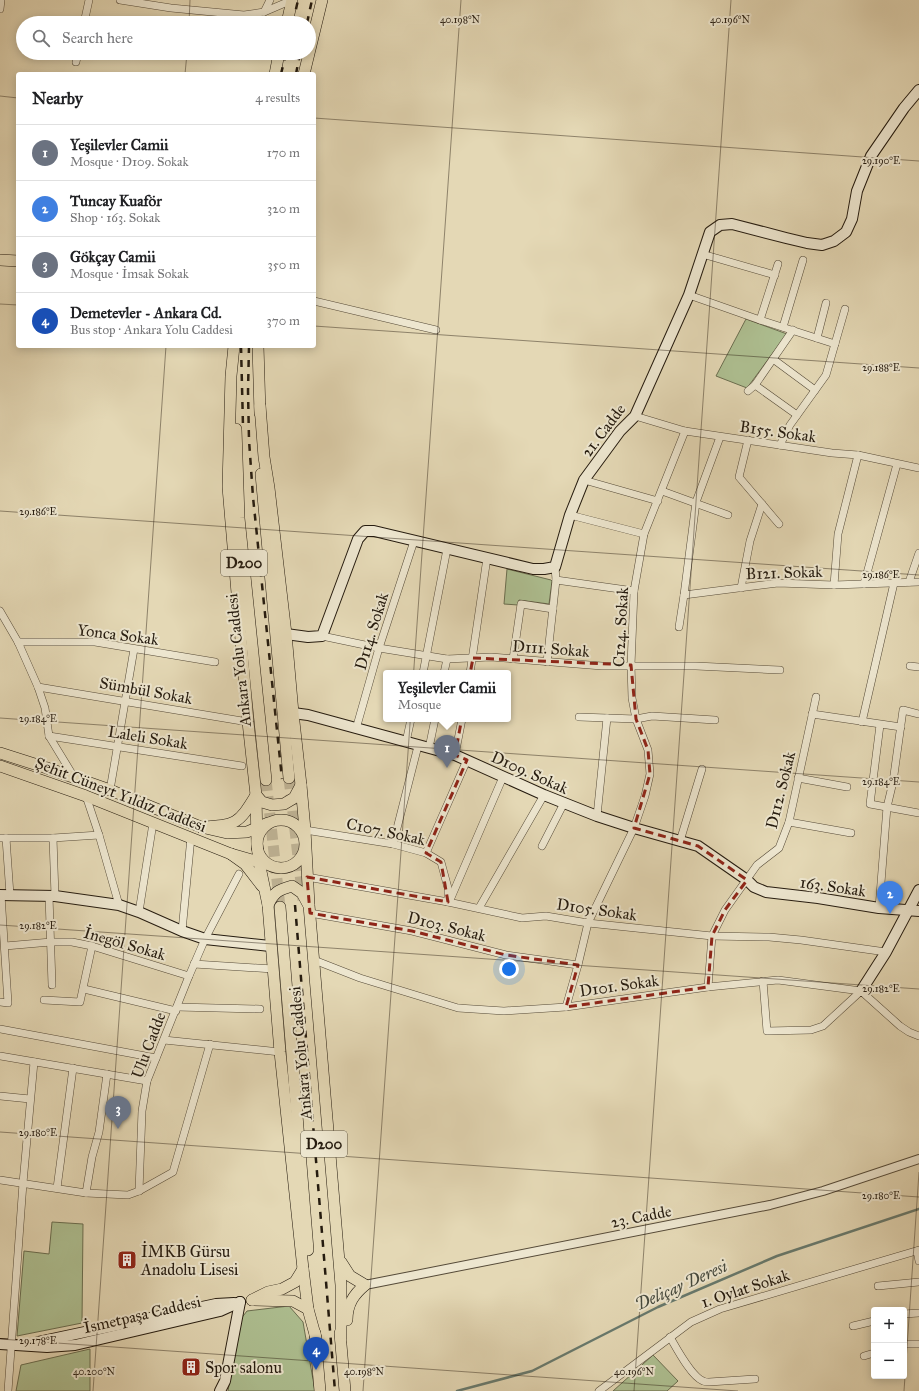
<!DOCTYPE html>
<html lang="en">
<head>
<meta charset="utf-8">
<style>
	:root { --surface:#fff; --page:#f2f2f2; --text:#202124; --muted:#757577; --line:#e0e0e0; --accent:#0b8043 }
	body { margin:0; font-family:"IM FELL Great Primer",serif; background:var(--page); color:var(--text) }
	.controls { position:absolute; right:12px; bottom:12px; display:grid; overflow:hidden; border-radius:4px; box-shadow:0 2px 10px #0003 }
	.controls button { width:36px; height:36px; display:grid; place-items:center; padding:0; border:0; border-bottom:1px solid var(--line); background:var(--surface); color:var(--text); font:20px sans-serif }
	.you { position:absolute; left:509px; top:969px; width:14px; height:14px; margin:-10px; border:3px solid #fff; border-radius:50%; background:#1a73e8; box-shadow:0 0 0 6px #1a73e833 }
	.badge { display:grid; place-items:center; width:26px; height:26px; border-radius:50%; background:var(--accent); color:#fff; font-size:13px; font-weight:700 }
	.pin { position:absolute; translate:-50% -33px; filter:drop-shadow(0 1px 2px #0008) }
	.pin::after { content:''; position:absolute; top:21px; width:14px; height:12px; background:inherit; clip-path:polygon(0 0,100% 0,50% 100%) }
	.popup { position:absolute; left:383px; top:670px; width:128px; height:52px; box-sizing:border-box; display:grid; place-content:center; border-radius:4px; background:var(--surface); filter:drop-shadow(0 1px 3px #0005); font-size:13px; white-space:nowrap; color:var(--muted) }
	.popup b { font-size:15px; color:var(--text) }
	.popup::after { content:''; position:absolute; left:50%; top:100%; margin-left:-8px; border:8px solid transparent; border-top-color:var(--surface) }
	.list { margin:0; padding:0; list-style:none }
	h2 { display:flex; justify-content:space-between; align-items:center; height:52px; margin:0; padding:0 16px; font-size:17px }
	h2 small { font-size:13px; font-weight:400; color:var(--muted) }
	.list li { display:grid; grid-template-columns:26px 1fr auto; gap:12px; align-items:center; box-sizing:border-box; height:56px; padding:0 16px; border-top:1px solid var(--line) }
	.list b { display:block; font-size:15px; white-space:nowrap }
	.list p { margin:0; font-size:13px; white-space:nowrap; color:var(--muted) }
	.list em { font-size:13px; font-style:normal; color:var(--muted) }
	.icon { flex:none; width:22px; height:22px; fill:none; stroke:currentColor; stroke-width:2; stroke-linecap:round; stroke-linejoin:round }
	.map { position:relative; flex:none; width:919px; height:1391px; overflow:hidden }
	.search { position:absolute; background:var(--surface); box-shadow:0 2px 10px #0003; left:16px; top:16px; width:300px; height:44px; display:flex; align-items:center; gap:10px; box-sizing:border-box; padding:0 14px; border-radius:22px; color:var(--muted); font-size:15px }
	.panel { position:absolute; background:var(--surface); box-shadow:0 2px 10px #0003; left:16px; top:72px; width:300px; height:276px; border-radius:4px }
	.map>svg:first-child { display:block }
	.green { fill:#aec092; stroke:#6a6e50 }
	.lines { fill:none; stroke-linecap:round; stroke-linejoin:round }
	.stream { stroke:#687a6e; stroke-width:2.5 }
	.trunk-tunnel { stroke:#beb294; stroke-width:11; stroke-dasharray:11 5.5; stroke-linecap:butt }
	.minor-casing { stroke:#554a38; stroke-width:8 }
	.tertiary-casing { stroke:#554a38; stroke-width:10 }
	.secondary-casing { stroke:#251b0f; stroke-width:12 }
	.primary-casing { stroke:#251b0f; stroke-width:12 }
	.trunk-casing { stroke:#251b0f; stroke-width:12 }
	.minor { stroke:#ede6cf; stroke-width:7 }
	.tertiary { stroke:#ede6cf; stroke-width:8 }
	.secondary { stroke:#ede6cf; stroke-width:10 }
	.primary { stroke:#e4d8b5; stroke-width:11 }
	.trunk { stroke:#e4d8b5; stroke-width:11 }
	.rail { stroke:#251b0f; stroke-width:2.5; stroke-dasharray:7 7; stroke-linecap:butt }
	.marked { fill:none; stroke:#8f2418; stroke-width:3; stroke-dasharray:8 5; stroke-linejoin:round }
	.ticks { fill:none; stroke:#251b0f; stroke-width:1; stroke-opacity:0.45 }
	.labels { text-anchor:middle; stroke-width:4; stroke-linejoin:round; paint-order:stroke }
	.shield { fill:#ede6cf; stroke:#615849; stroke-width:1 }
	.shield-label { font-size:15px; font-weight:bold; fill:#251b0f }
	.street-label { font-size:16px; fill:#251b0f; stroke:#ede6cf }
	.poi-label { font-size:16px; fill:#251b0f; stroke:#ede6cf; text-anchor:start }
	.water-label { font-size:17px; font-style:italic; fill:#474b3f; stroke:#ede6cf }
	.ticks-label { font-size:10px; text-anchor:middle; fill:#251b0f; stroke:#ede6cf; stroke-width:4; stroke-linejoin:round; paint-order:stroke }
</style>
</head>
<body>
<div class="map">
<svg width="919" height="1391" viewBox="0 0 919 1391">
	<rect width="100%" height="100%" fill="#e4d8b5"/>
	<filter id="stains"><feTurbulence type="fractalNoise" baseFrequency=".005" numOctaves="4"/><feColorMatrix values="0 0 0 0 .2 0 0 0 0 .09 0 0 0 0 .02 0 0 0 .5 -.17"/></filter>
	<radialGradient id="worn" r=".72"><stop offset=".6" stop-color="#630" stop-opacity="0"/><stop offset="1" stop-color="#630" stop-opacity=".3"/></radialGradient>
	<!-- green -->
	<g class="green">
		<path d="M746 319 787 334 747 388 716 376Z"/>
		<path d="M507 569 551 580 552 581 549 604 519 600 518 605 504 604Z"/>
		<path d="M52 1222 83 1224 82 1323 17 1336 24 1251 49 1254Z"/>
		<path d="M289 1306 303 1322 315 1391H228L240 1320 247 1311Z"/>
		<path d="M90 1349V1391H16L21 1365Z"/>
		<path d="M653 1355 678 1381 667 1391H613Z"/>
	</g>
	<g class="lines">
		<!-- stream -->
		<path class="stream" d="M457 1391 532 1371 658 1307 777 1256 919 1209"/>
		<!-- trunk-tunnel -->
		<g class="trunk-tunnel">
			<path d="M289 778 303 900"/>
			<path d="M266 780 280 907"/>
		</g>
		<!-- minor casing -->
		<g class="minor-casing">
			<g id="minor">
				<path d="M120 0 171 8 244 15 264 12 292 0"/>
				<path d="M0 9 1 0"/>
				<path d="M264 12 270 0"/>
				<path d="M84 23 89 0"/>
				<path d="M76 62 78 53"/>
				<path d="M702 254 775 275"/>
				<path d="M689 295 760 320 835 344"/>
				<path d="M314 301 436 330"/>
				<path d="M760 320 778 264"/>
				<path d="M783 327 803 260"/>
				<path d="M817 338 826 303"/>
				<path d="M773 359 815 390"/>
				<path d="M755 385 797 415"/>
				<path d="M748 391 755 385 793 330"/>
				<path d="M635 416 685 431 832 453 858 455 919 468"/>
				<path d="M748 440 739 477 779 524"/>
				<path d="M780 445 790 425 826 375 845 309"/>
				<path d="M584 480 658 501"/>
				<path d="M662 491 728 515"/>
				<path d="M570 515 644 534"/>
				<path d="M556 580 634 591"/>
				<path d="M909 582 919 553"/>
				<path d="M864 584 897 464"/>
				<path d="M834 585 838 534 858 455"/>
				<path d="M741 588 750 541 762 504"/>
				<path d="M684 595 696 502 720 437"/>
				<path d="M0 611 18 642 38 687 45 708 49 736 74 777"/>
				<path d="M679 627 684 595 778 583 834 585 919 582"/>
				<path d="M322 636 379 648 447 659 491 657 602 666H696L780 670"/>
				<path d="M18 642H95L215 662"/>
				<path d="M513 659 521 604 553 609"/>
				<path d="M547 662 556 580 555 567"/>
				<path d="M910 666 919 667"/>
				<path d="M423 673 447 549"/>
				<path d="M444 673 447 659"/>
				<path d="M470 673 487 558"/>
				<path d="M38 687 248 722"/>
				<path d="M812 714 901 727"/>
				<path d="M579 717 636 719 652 716 715 720"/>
				<path d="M862 722 894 583"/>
				<path d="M880 725 870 804 919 813"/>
				<path d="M356 729 379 648 414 541"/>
				<path d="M49 736 242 766"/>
				<path d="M406 742 411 719"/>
				<path d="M429 748 435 719"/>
				<path d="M455 755 462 719"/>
				<path d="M798 778 847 787"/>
				<path d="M110 790 134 649"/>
				<path d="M86 796 99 835 119 905"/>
				<path d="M597 816 607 718"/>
				<path d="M789 822 851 833"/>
				<path d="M305 830 393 844 426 853 441 862 448 888V902"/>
				<path d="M0 838H53L99 835"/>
				<path d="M6 838 10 895"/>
				<path d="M53 838 55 896"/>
				<path d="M680 841 702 769"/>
				<path d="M393 844 418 746"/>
				<path d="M542 846 564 803"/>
				<path d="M426 853 467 760"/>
				<path d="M307 877 448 902 522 918 546 916 588 923 712 936 769 937 801 940 886 952"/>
				<path d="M49 896 52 985"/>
				<path d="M450 900 503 777"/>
				<path d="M479 908 544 795"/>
				<path d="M879 908 887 807 893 782 903 710 919 714"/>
				<path d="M139 912 153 823"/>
				<path d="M310 913 412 931 506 955 578 965"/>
				<path d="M182 931 191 837"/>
				<path d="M5 946 51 942H72L92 946 189 976"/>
				<path d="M314 960 360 978 458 1008 504 1011 566 1007 708 987 778 980 861 991 900 1026 909 1032 919 1036"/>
				<path d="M194 964 273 969"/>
				<path d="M763 981 767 1031 811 1030 823 1026 861 991"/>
				<path d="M708 987 712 936 725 910 757 865 779 848 789 822 816 697"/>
				<path d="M84 989 176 1011"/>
				<path d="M44 1000 80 1002 92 946"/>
				<path d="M0 1002 8 1003 1 895"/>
				<path d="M177 1007 260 1009"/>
				<path d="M566 1007 578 965 588 923 634 828 645 796 650 774 648 750 636 719 632 698 631 665 634 591 644 534 685 431"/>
				<path d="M0 1029 156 1058"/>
				<path d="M164 1040 280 1052"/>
				<path d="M0 1056 147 1081"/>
				<path d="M0 1096 30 1099"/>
				<path d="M0 1180 86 1193 128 1195 139 1191 173 1172 210 1044"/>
				<path d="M57 1188 73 1068"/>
				<path d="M139 1191 142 1111 147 1081 189 976 205 939 239 874"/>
				<path d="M86 1193 92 1157 99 1132 107 1074"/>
				<path d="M917 1251 919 1261"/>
				<path d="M878 1286 919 1282"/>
				<path d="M904 1314 919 1313"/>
				<path d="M853 1326 874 1321"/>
				<path d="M670 1337C677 1349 691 1376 703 1381 705 1382 707 1382 709 1382L755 1379"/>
				<path d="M904 1344H919"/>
				<path d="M864 1356 874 1353"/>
				<path d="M8 1391 23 1183 34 1062"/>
				<path d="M599 1391 691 1322 720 1309 919 1250"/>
			</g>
		</g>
		<!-- tertiary casing -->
		<g class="tertiary-casing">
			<path id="tertiary" d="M365 1285 770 1205 823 1191 919 1159"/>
		</g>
		<!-- secondary casing -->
		<g class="secondary-casing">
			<g id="secondary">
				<path d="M286 634 308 637 322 636 358 539 365 531H374L533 569H544L555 567 570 515 584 480 620 431 635 416 689 295 710 232 720 225 732 224 786 238 807 243 822 245 834 241 846 232 852 219 857 191 871 156 904 108 919 90"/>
				<path d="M293 713 308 715 455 755 544 795 597 816 634 828 698 846 747 880 754 887 766 892 818 898 879 908 919 911"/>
				<path d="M0 895 55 896 119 905 139 912 182 931 205 939 270 946"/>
				<path d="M861 991 886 952 919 890"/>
				<path d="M38 1342 216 1304 234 1303"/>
				<path d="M0 1344 47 1347 75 1345 220 1311 240 1302"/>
				<path d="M220 1391 225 1381 240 1302"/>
			</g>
		</g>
		<!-- primary casing -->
		<g class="primary-casing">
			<g id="primary">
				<path d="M0 260 18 261"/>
				<path d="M0 753 47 768 110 790 201 827 227 833 247 832 268 823"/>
				<path d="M0 766 86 796 231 854 266 864"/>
			</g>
		</g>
		<!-- trunk casing -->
		<g class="trunk-casing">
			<g id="trunk">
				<path d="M287 23 292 0"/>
				<path d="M275 74 279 53"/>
				<path d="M304 74 322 0"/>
				<path d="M234 346 231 376 228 487 248 722 256 795 257 844 259 862 268 905 280 1052 303 1269 308 1309 316 1338"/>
				<path d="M258 346 260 413"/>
				<path d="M260 406 264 457 269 488 286 634 293 713 301 785 305 830 309 905 341 1285V1340"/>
				<path d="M236 429 239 518 266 780"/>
				<path d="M261 474 289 778"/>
				<circle cx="281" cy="844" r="24"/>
				<path d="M201 827C236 825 238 825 256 795L262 802 272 805 284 804 294 798 301 785"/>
				<path d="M231 854 245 864 262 886"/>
				<path d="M268 905C274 892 278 890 292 886L302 893 308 904"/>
				<path d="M280 907 308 1250"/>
				<path d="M341 1262 350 1276 365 1285C354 1294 347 1304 347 1320"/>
				<path d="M252 1300 268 1292 282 1289 295 1282 303 1269"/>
				<path d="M252 1300 293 1301 308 1309"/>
				<path d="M315 1333 320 1391"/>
				<path d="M340 1333 345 1391"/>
			</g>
		</g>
		<!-- minor -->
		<use href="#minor" class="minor"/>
		<!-- tertiary -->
		<use href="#tertiary" class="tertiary"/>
		<!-- secondary -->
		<use href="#secondary" class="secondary"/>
		<!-- primary -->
		<use href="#primary" class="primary"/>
		<!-- trunk -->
		<use href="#trunk" class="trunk"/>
		<!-- rail -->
		<g class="rail">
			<path d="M293 23 298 0"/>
			<path d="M307 23 312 0"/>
			<path d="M281 74 286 53"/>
			<path d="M296 74 300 53"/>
			<path d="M241 346 243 426"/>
			<path d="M249 346 248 391 249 440 253 497 282 779"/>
			<path d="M295 905 335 1391"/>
		</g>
	</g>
	<!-- marked area -->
	<path class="marked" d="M473 658 631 665 636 719 648 750 650 774 634 828 698 846 747 880 725 910 712 936 708 987 566 1007 578 965 506 955 412 931 310 913 307 877 448 902 441 862 426 853 467 760 455 755Z"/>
	<!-- ticks -->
	<path class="ticks" d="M189 23 190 0M185 74 187 53M0 96 18 98M314 118 919 161M0 304 18 305M314 326 919 368M0 511 919 575M0 718 919 782M0 925 919 989M0 1132 919 1197M0 1339 738 1391M93 1391 166 346M363 1391 461 0M634 1391 731 0M904 1391 919 1172"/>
	<!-- icons -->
	<defs>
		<g id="building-square" transform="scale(1)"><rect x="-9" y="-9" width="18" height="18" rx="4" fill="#8f2418" stroke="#ede6cf"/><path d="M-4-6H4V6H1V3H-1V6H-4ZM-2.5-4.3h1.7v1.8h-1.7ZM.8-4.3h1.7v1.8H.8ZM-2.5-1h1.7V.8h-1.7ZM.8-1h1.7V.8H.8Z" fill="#fff"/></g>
	</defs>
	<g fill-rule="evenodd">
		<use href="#building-square" x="127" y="1260"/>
		<use href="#building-square" x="191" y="1367"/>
	</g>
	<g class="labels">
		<!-- shield labels -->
		<g class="shield">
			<rect x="221" y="550" width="46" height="26" rx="3"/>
			<rect x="301" y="1131" width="46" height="26" rx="3"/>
		</g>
		<g class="shield-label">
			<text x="244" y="568">D200</text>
			<text x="324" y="1149">D200</text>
		</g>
		<!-- street labels -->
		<g class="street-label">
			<text transform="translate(603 430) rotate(-53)" y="6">21. Cadde</text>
			<text transform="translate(778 431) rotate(8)" y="6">B155. Sokak</text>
			<text transform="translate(784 572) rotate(-2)" y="6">B121. Sokak</text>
			<text transform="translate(620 627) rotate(-87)" y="6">C124. Sokak</text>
			<text transform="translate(371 631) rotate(-73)" y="6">D114. Sokak</text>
			<text transform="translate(118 634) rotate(7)" y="6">Yonca Sokak</text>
			<text transform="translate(551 648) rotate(4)" y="6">D111. Sokak</text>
			<text transform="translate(238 660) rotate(-96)" y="6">Ankara Yolu Caddesi</text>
			<text transform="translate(146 690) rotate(10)" y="6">Sümbül Sokak</text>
			<text transform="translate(148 737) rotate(9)" y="6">Laleli Sokak</text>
			<text transform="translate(530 772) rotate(24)" y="6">D109. Sokak</text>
			<text transform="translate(780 790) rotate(-76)" y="6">D112. Sokak</text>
			<text transform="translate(121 794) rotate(21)" y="6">Şehit Cüneyt Yıldız Caddesi</text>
			<text transform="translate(386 831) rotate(12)" y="6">C107. Sokak</text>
			<text transform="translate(833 886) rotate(8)" y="6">163. Sokak</text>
			<text transform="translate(597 909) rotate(8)" y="6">D105. Sokak</text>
			<text transform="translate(447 926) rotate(14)" y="6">D103. Sokak</text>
			<text transform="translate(125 943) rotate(16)" y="6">İnegöl Sokak</text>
			<text transform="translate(619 985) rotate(-8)" y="6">D101. Sokak</text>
			<text transform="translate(148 1045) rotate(-69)" y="6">Ulu Cadde</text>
			<text transform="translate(300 1053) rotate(-95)" y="6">Ankara Yolu Caddesi</text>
			<text transform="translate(641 1216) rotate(-11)" y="6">23. Cadde</text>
			<text transform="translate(745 1288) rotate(-18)" y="6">1. Oylat Sokak</text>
			<text transform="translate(142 1314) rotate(-13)" y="6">İsmetpaşa Caddesi</text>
		</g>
		<!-- poi labels -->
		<g class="poi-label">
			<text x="141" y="1257">İMKB Gürsu<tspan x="141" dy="18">Anadolu Lisesi</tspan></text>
			<text x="205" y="1373">Spor salonu</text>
		</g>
		<!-- water labels -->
		<g class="water-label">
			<text transform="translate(681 1285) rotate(-24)" y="6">Deliçay Deresi</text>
		</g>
	</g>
	<g class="ticks-label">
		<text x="460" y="23">40.198°N</text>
		<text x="730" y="23">40.196°N</text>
		<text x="881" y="164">29.190°E</text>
		<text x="881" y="371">29.188°E</text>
		<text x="38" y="515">29.186°E</text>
		<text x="881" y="578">29.186°E</text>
		<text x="38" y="722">29.184°E</text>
		<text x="881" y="785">29.184°E</text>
		<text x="38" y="929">29.182°E</text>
		<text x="881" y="992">29.182°E</text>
		<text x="38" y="1136">29.180°E</text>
		<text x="881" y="1199">29.180°E</text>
		<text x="38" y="1344">29.178°E</text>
		<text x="94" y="1375">40.200°N</text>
		<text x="364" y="1375">40.198°N</text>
		<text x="634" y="1375">40.196°N</text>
	</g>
	<rect width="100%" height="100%" filter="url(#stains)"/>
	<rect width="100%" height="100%" fill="url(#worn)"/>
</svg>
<div class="controls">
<button>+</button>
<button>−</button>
</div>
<div class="you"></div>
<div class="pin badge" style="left:447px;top:768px;background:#6b7280">1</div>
<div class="popup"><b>Yeşilevler Camii</b>Mosque</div>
<div class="pin badge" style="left:890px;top:914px;background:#3f7fe0">2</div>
<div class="pin badge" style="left:118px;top:1129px;background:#6b7280">3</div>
<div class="pin badge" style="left:316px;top:1370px;background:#1a4fb4">4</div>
<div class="search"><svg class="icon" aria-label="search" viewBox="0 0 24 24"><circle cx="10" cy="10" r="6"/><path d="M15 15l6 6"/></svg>Search here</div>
<section class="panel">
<h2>Nearby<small>4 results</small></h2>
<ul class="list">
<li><span class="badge" style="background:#6b7280">1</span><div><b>Yeşilevler Camii</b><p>Mosque · D109. Sokak</p></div><em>170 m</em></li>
<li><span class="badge" style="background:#3f7fe0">2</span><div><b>Tuncay Kuaför</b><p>Shop · 163. Sokak</p></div><em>320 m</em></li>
<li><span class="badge" style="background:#6b7280">3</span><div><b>Gökçay Camii</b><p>Mosque · İmsak Sokak</p></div><em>350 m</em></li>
<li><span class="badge" style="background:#1a4fb4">4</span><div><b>Demetevler - Ankara Cd.</b><p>Bus stop · Ankara Yolu Caddesi</p></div><em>370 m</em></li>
</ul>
</section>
</div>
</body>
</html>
